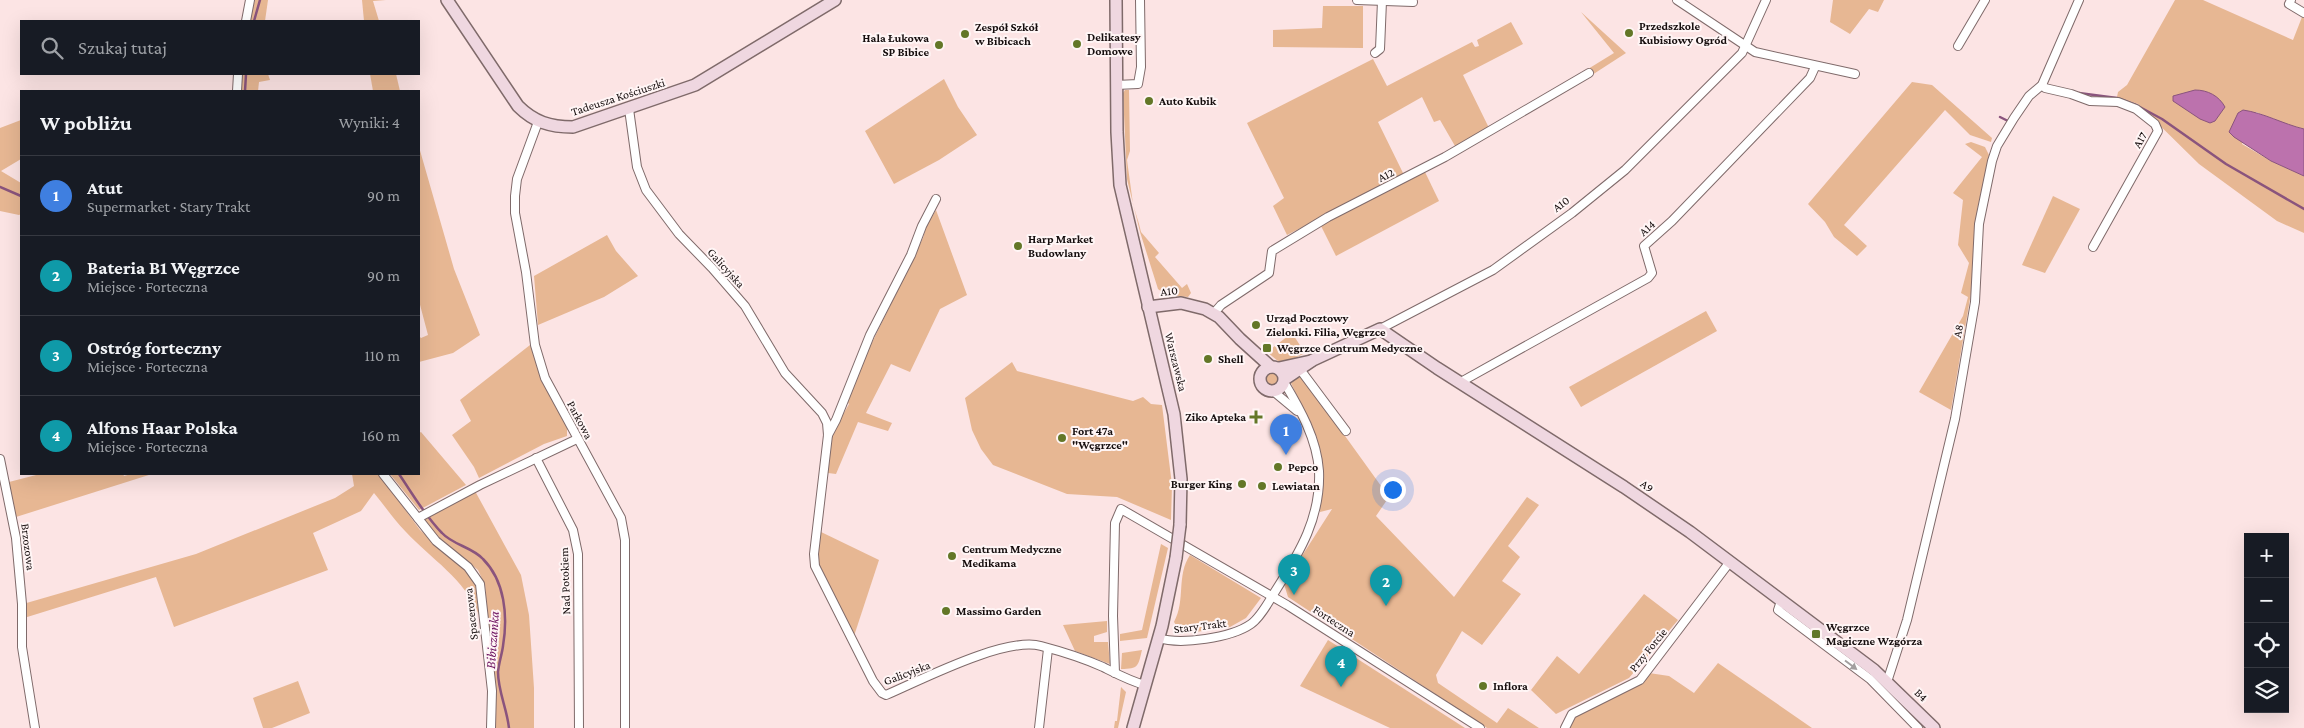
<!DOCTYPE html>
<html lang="pl">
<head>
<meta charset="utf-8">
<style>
	:root { --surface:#171b24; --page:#20242c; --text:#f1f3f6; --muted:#9ea1a6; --line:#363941; --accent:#2563eb }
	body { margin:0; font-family:"Crimson Pro",serif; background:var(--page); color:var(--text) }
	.controls { position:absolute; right:15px; bottom:15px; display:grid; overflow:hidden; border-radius:0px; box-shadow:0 5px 20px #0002 }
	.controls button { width:45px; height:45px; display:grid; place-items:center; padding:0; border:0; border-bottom:1px solid var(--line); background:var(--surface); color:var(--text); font:25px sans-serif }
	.you { position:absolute; left:1392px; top:489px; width:18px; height:18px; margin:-12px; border:4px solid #fff; border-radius:50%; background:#1a73e8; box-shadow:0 0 0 8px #1a73e833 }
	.badge { display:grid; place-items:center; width:32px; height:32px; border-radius:50%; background:var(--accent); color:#fff; font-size:16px; font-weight:700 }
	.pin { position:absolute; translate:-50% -41px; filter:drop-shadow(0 1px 2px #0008) }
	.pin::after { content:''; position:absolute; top:26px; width:18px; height:15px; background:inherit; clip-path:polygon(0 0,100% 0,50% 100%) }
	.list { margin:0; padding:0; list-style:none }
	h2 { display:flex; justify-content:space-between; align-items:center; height:65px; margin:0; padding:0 20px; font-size:21px }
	h2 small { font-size:16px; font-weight:400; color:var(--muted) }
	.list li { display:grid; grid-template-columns:32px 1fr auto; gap:15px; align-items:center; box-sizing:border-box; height:80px; padding:0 20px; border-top:1px solid var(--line) }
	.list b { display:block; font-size:19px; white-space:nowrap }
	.list p { margin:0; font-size:16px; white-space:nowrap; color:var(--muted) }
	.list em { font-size:16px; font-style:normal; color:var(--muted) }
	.icon { flex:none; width:28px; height:28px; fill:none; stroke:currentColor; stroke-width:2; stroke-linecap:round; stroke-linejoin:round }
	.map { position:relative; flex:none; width:2304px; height:728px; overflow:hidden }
	.search { position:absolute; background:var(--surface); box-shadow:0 5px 20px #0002; left:20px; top:20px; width:400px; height:55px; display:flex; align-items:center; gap:12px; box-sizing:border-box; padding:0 18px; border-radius:0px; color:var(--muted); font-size:19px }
	.panel { position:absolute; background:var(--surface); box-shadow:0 5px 20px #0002; left:20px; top:90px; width:400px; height:385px; border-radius:0px }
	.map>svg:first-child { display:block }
	.green { fill:#e7b793 }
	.water { fill:#bc72ad; stroke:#8a547d }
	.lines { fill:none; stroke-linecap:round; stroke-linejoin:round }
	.stream { stroke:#8a547d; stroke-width:2.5 }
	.street-casing { stroke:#7f6a6a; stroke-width:10 }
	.secondary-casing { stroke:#7f6a6a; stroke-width:14 }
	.street { stroke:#fff; stroke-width:8 }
	.secondary { stroke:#efd7e0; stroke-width:11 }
	.secondary-bridge-casing { stroke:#7f6a6a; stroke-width:14; stroke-linecap:butt }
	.secondary-bridge { stroke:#efd7e0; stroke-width:11 }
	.oneway { fill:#a29f9f }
	.poi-dot { fill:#637727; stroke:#fff5f5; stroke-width:2 }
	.labels { text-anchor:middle; stroke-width:4; stroke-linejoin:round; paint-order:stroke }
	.poi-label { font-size:12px; font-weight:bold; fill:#160e0e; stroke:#fff5f5; text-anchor:start }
	.street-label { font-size:12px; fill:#160e0e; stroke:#fff5f5 }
	.water-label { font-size:14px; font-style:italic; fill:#6e1461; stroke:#fff5f5 }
</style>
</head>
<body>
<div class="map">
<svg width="2304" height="728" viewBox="0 0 2304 728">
	<rect width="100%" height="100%" fill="#fce4e4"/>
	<!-- green -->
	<g class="green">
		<path d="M255 0H268L265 21H249Z"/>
		<path d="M362 0H386L373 1 379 21H364Z"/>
		<path d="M1833 0H1884L1878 12 1869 9 1850 34 1830 22Z"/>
		<path d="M2175 0H2203L2293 40 2302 17H2304V129L2288 125 2256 112 2242 144 2271 161 2304 176V233L2277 221 2199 164 2138 104 2117 97 2118 92 2127 85Z"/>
		<path d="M1323 6H1363V48L1273 47V30L1322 28Z"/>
		<path d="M1581 12 1626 53 1592 75 1588 69 1614 53Z"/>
		<path d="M1511 22 1523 44 1463 75 1489 128 1455 146 1440 120 1434 122 1422 97 1378 122 1404 175 1287 235 1273 206 1284 198 1247 123 1373 59 1387 86 1472 42 1475 47 1479 46 1477 40Z"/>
		<path d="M241 74H268L270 80 259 82 258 91H240Z"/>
		<path d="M370 74H396L400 91H373Z"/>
		<path d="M944 79 958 107 977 135 939 160 894 184 865 131Z"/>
		<path d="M1912 82 1932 85 1992 138 1991 142 1970 135 1945 110 1844 225 1867 246 1857 256 1834 237 1825 222 1808 204Z"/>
		<path d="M1125 90H1129L1130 151 1127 160 1133 204 1139 224 1141 232 1159 253 1155 257 1182 288 1187 284 1191 293 1188 297 1166 295 1158 289 1140 232 1127 179 1123 93Z"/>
		<path d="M21 120V159L1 171 21 183V214L19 215 0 211V128Z"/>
		<path d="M1971 142 1985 147 1989 155 1977 211 1972 287 1951 410 1919 392 1963 316 1968 297 1961 293 1969 263 1958 245 1963 200 1953 193 1982 157 1965 144Z"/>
		<path d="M419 147 454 269 480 335 453 353 419 362V336L421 338 428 335 419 301Z"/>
		<path d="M1425 172 1439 201 1336 256 1320 224Z"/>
		<path d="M2053 196 2080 209 2045 273 2022 265Z"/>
		<path d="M936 210 967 295 940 309 910 372 891 364 866 413 892 423 888 431 858 422 836 474 828 473 832 434 849 404 847 402 866 355 923 238 926 227Z"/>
		<path d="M607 235 616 251 638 276 604 297 538 325 534 276Z"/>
		<path d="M1706 311 1717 331 1581 407 1569 387Z"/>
		<path d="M1292 333 1305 353 1289 361H1278L1267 352Z"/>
		<path d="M530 345 543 382 567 428V436L544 444 479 478 474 467 452 435 471 421 460 400Z"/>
		<path d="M1012 362 1017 371 1133 401 1143 397 1151 404 1162 405 1172 485 1171 520 1117 497 1067 494 993 465 981 449 972 430 965 398Z"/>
		<circle cx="1272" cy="379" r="6"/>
		<path d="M1298 377 1304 379 1389 497 1376 516 1454 597 1527 497 1539 505 1508 546 1520 557 1502 581 1521 594 1482 645 1462 631 1436 675 1438 683 1497 723 1508 708 1539 728H1487L1288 597 1284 584 1332 509 1320 512 1322 460 1317 438 1291 383Z"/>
		<path d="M421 432 466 485 419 510 390 474H419V433Z"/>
		<path d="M40 474H123L124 476 131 474H152L16 517 9 482Z"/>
		<path d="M352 474H379L420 530 475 579 480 592 479 615C465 579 431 559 406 532 394 520 385 506 374 493L361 511 313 533 328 570 174 627 156 577 24 618 23 604 196 554 335 498 354 486Z"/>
		<path d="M475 491 521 575 529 615 534 688V728H496L485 585 478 570 426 526 424 519Z"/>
		<path d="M819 531 879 560 854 636 818 565 816 554Z"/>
		<path d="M1161 544 1168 548 1147 638 1120 641V634L1142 630Z"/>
		<path d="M1190 555 1261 598 1246 618 1230 627 1182 634 1174 622C1186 600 1176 576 1190 555Z"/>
		<path d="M1644 594 1678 620 1629 678 1556 714 1531 690 1557 656 1579 674Z"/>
		<path d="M1107 621V632L1094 636V642H1108L1110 664 1075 651 1063 625Z"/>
		<path d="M1328 640 1465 728H1390L1300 686Z"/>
		<path d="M1142 650C1138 666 1139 669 1121 669L1122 653Z"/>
		<path d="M1718 663 1812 728H1569L1573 718 1649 673 1669 676 1694 693Z"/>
		<path d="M298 681 310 713 272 728H263L253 698Z"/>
		<path d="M1121 687 1126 692 1118 728H1114L1115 721H1117Z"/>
	</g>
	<!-- water -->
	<g class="water">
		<path d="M2195 90C2208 90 2219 96 2225 107L2215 121 2210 123 2200 119 2173 101V96Z"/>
		<path d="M2243 110C2264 113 2283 124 2304 129V176L2271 161 2234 137 2229 132 2238 113Z"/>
	</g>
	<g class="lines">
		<!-- stream -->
		<g class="stream">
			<path d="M254 21 260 0"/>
			<path d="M245 91 246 74"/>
			<path d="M2079 93 2117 98 2136 105 2162 119 2226 164 2304 209"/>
			<path d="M2000 117 2010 122"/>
			<path d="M0 187 21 196"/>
			<path d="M399 474C412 493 425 516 442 533 453 545 472 547 483 559 505 581 508 616 503 646 502 654 499 662 498 672 498 691 507 709 509 728"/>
		</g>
		<!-- street casing -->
		<g class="street-casing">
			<g id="street">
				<path d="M1357 0 1413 2"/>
				<path d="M1677 0 1755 52 1855 74"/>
				<path d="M2291 0 2289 4 2304 13"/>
				<path d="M246 21 250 0"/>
				<path d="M1958 46 1985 0"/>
				<path d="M1375 53 1380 49 1382 1"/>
				<path d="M1116 85 1138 84 1141 67 1140 0"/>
				<path d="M2042 85 2045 88 2071 94 2090 101 2118 102 2136 109 2155 124 2158 131 2093 247"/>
				<path d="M237 91 238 74"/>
				<path d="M629 109 637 167 646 190 679 234 712 268 745 306 785 373 822 413 827 423 828 435 814 554 815 566 873 681 882 693 886 695C921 680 1006 636 1041 646 1060 651 1085 659 1103 667 1117 674 1130 681 1145 685"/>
				<path d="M538 122 517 179 515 196V213L526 272 535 345 545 378 621 518 625 540V728"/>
				<path d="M1214 313 1221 305 1269 273 1272 251 1328 217 1445 157 1589 73"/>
				<path d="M1380 329 1493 270 1572 213 1625 170 1742 53 1766 0"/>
				<path d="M1299 364 1302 372 1346 431"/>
				<path d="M1459 383 1648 278 1652 273 1644 246 1672 221 1810 78 1815 67"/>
				<path d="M1273 391 1297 411"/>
				<path d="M828 435 836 420 870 335 911 255 922 226 936 199"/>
				<path d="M536 458 573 530 578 554 579 728"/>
				<path d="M0 459 16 538 22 604V647L35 728"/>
				<path d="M383 474 436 541 468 567 480 584 492 691 491 728"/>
				<path d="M418 518 480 485 577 439"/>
				<path d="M1781 601 1778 610 1870 679 1918 728"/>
				<path d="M1158 638C1181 645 1231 638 1251 624 1261 617 1269 601 1276 590 1300 552 1321 517 1319 471 1317 439 1300 409 1284 382"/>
				<path d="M1115 673 1113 616 1115 523 1121 509 1287 605 1480 728"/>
				<path d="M1887 682 1907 620 1955 419 1975 302 1979 224 1992 161 1997 146 2014 118 2029 96 2042 85 2079 0"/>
				<path d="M1039 728 1048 649"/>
				<path d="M1565 728 1572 714 1640 680 1729 563"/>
			</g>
		</g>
		<!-- secondary casing -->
		<g class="secondary-casing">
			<g id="secondary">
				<path d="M447 0 518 106C534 122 550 127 573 127L695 85 835 0"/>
				<path d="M1116 0 1117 132 1120 185 1174 414 1181 479 1180 525"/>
				<path d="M1148 307 1181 303 1205 309 1219 317 1240 339 1271 367"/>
				<circle cx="1272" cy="379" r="12"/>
				<path d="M1279 368 1311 361"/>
				<path d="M1285 379 1313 360 1380 329 1437 368 1624 487 1690 532 1874 670 1934 728"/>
				<path d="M1133 728 1162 626 1176 558"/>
			</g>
		</g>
		<!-- street -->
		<use href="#street" class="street"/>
		<!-- secondary -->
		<use href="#secondary" class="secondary"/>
		<!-- secondary-bridge casing -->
		<g class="secondary-bridge-casing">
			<path id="secondary-bridge" d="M1176 558 1180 525"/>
		</g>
		<!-- secondary-bridge -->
		<use href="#secondary-bridge" class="secondary-bridge"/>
	</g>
	<!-- one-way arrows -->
	<defs><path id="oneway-solid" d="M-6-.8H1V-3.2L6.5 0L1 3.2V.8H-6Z" transform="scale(1.25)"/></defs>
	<use class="oneway" href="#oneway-solid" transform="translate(1851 665) rotate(37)"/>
	<!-- markers -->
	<g class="poi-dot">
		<circle cx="1629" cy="33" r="5"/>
		<circle cx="965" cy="34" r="5"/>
		<circle cx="1077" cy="44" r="5"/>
		<circle cx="939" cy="45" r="5"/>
		<circle cx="1149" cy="101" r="5"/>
		<circle cx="1018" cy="246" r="5"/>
		<circle cx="1256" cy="325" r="5"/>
		<rect x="1262" y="343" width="10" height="10" rx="2.5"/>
		<circle cx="1208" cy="359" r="5"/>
		<path d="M1253.5 409.5h5v5h5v5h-5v5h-5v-5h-5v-5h5z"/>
		<circle cx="1062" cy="438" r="5"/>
		<circle cx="1278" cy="467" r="5"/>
		<circle cx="1242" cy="484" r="5"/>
		<circle cx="1262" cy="486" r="5"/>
		<circle cx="952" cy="556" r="5"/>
		<circle cx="946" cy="611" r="5"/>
		<rect x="1811" y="629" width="10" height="10" rx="2.5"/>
		<circle cx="1483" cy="686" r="5"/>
	</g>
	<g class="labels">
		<!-- poi labels -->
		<g class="poi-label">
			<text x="1639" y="30">Przedszkole<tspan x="1639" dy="14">Kubisiowy Ogród</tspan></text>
			<text x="975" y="31">Zespół Szkół<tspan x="975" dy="14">w Bibicach</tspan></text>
			<text x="1087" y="41">Delikatesy<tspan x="1087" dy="14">Domowe</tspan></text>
			<text x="929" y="42" text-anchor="end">Hala Łukowa<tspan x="929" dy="14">SP Bibice</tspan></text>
			<text x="1159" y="105">Auto Kubik</text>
			<text x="1028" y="243">Harp Market<tspan x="1028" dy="14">Budowlany</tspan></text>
			<text x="1266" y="322">Urząd Pocztowy<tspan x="1266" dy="14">Zielonki. Filia, Węgrzce</tspan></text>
			<text x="1277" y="352">Węgrzce Centrum Medyczne</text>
			<text x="1218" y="363">Shell</text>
			<text x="1246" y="421" text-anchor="end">Ziko Apteka</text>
			<text x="1072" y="435">Fort 47a<tspan x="1072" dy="14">"Węgrzce"</tspan></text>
			<text x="1288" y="471">Pepco</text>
			<text x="1232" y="488" text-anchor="end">Burger King</text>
			<text x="1272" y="490">Lewiatan</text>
			<text x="962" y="553">Centrum Medyczne<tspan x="962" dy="14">Medikama</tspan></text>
			<text x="956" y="615">Massimo Garden</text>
			<text x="1826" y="631">Węgrzce<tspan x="1826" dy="14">Magiczne Wzgórza</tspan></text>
			<text x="1493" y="690">Inflora</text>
		</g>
		<!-- street labels -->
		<g class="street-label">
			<text transform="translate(618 97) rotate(-18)" y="4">Tadeusza Kościuszki</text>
			<text transform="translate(2140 140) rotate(-61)" y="4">A17</text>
			<text transform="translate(1386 175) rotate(-27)" y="4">A12</text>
			<text transform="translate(1561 204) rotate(-37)" y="4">A10</text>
			<text transform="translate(1647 228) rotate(-42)" y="4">A14</text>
			<text transform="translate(726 268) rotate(48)" y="4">Galicyjska</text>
			<text transform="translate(1169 291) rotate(-6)" y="4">A10</text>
			<text transform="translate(1958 331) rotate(-80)" y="4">A8</text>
			<text transform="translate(1176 362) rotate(76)" y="4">Warszawska</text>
			<text transform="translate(580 420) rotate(62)" y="4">Parkowa</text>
			<text transform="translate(1647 486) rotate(35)" y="4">A9</text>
			<text transform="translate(28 547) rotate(83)" y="4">Brzozowa</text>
			<text transform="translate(565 581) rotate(-92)" y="4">Nad Potokiem</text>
			<text transform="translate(471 614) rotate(-96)" y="4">Spacerowa</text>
			<text transform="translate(1334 621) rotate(33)" y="4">Forteczna</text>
			<text transform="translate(1200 626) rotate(-7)" y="4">Stary Trakt</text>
			<text transform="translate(1648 650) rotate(-51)" y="4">Przy Forcie</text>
			<text transform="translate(907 673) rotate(-21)" y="4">Galicyjska</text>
			<text transform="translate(1921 695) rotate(44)" y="4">B4</text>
		</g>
		<!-- water labels -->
		<g class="water-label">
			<text transform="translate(492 640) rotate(-86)" y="5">Bibiczanka</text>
		</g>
	</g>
</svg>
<div class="controls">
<button>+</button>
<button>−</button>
<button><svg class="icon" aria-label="locate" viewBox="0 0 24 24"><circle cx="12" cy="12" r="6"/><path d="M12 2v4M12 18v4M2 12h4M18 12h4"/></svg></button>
<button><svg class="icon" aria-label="layers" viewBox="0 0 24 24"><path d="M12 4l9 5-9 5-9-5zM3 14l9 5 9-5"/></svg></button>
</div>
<div class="you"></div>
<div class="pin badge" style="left:1286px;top:455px;background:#3f7fe0">1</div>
<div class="pin badge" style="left:1386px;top:606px;background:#0f9aa8">2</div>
<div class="pin badge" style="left:1294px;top:595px;background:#0f9aa8">3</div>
<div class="pin badge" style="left:1341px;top:687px;background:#0f9aa8">4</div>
<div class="search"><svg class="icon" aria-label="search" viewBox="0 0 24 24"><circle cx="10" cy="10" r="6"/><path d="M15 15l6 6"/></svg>Szukaj tutaj</div>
<section class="panel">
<h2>W pobliżu<small>Wyniki: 4</small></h2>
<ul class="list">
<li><span class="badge" style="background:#3f7fe0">1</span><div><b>Atut</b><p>Supermarket · Stary Trakt</p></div><em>90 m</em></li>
<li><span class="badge" style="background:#0f9aa8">2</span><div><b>Bateria B1 Węgrzce</b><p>Miejsce · Forteczna</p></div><em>90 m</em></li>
<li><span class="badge" style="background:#0f9aa8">3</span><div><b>Ostróg forteczny</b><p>Miejsce · Forteczna</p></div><em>110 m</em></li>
<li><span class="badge" style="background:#0f9aa8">4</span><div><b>Alfons Haar Polska</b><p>Miejsce · Forteczna</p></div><em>160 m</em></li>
</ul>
</section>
</div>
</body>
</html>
